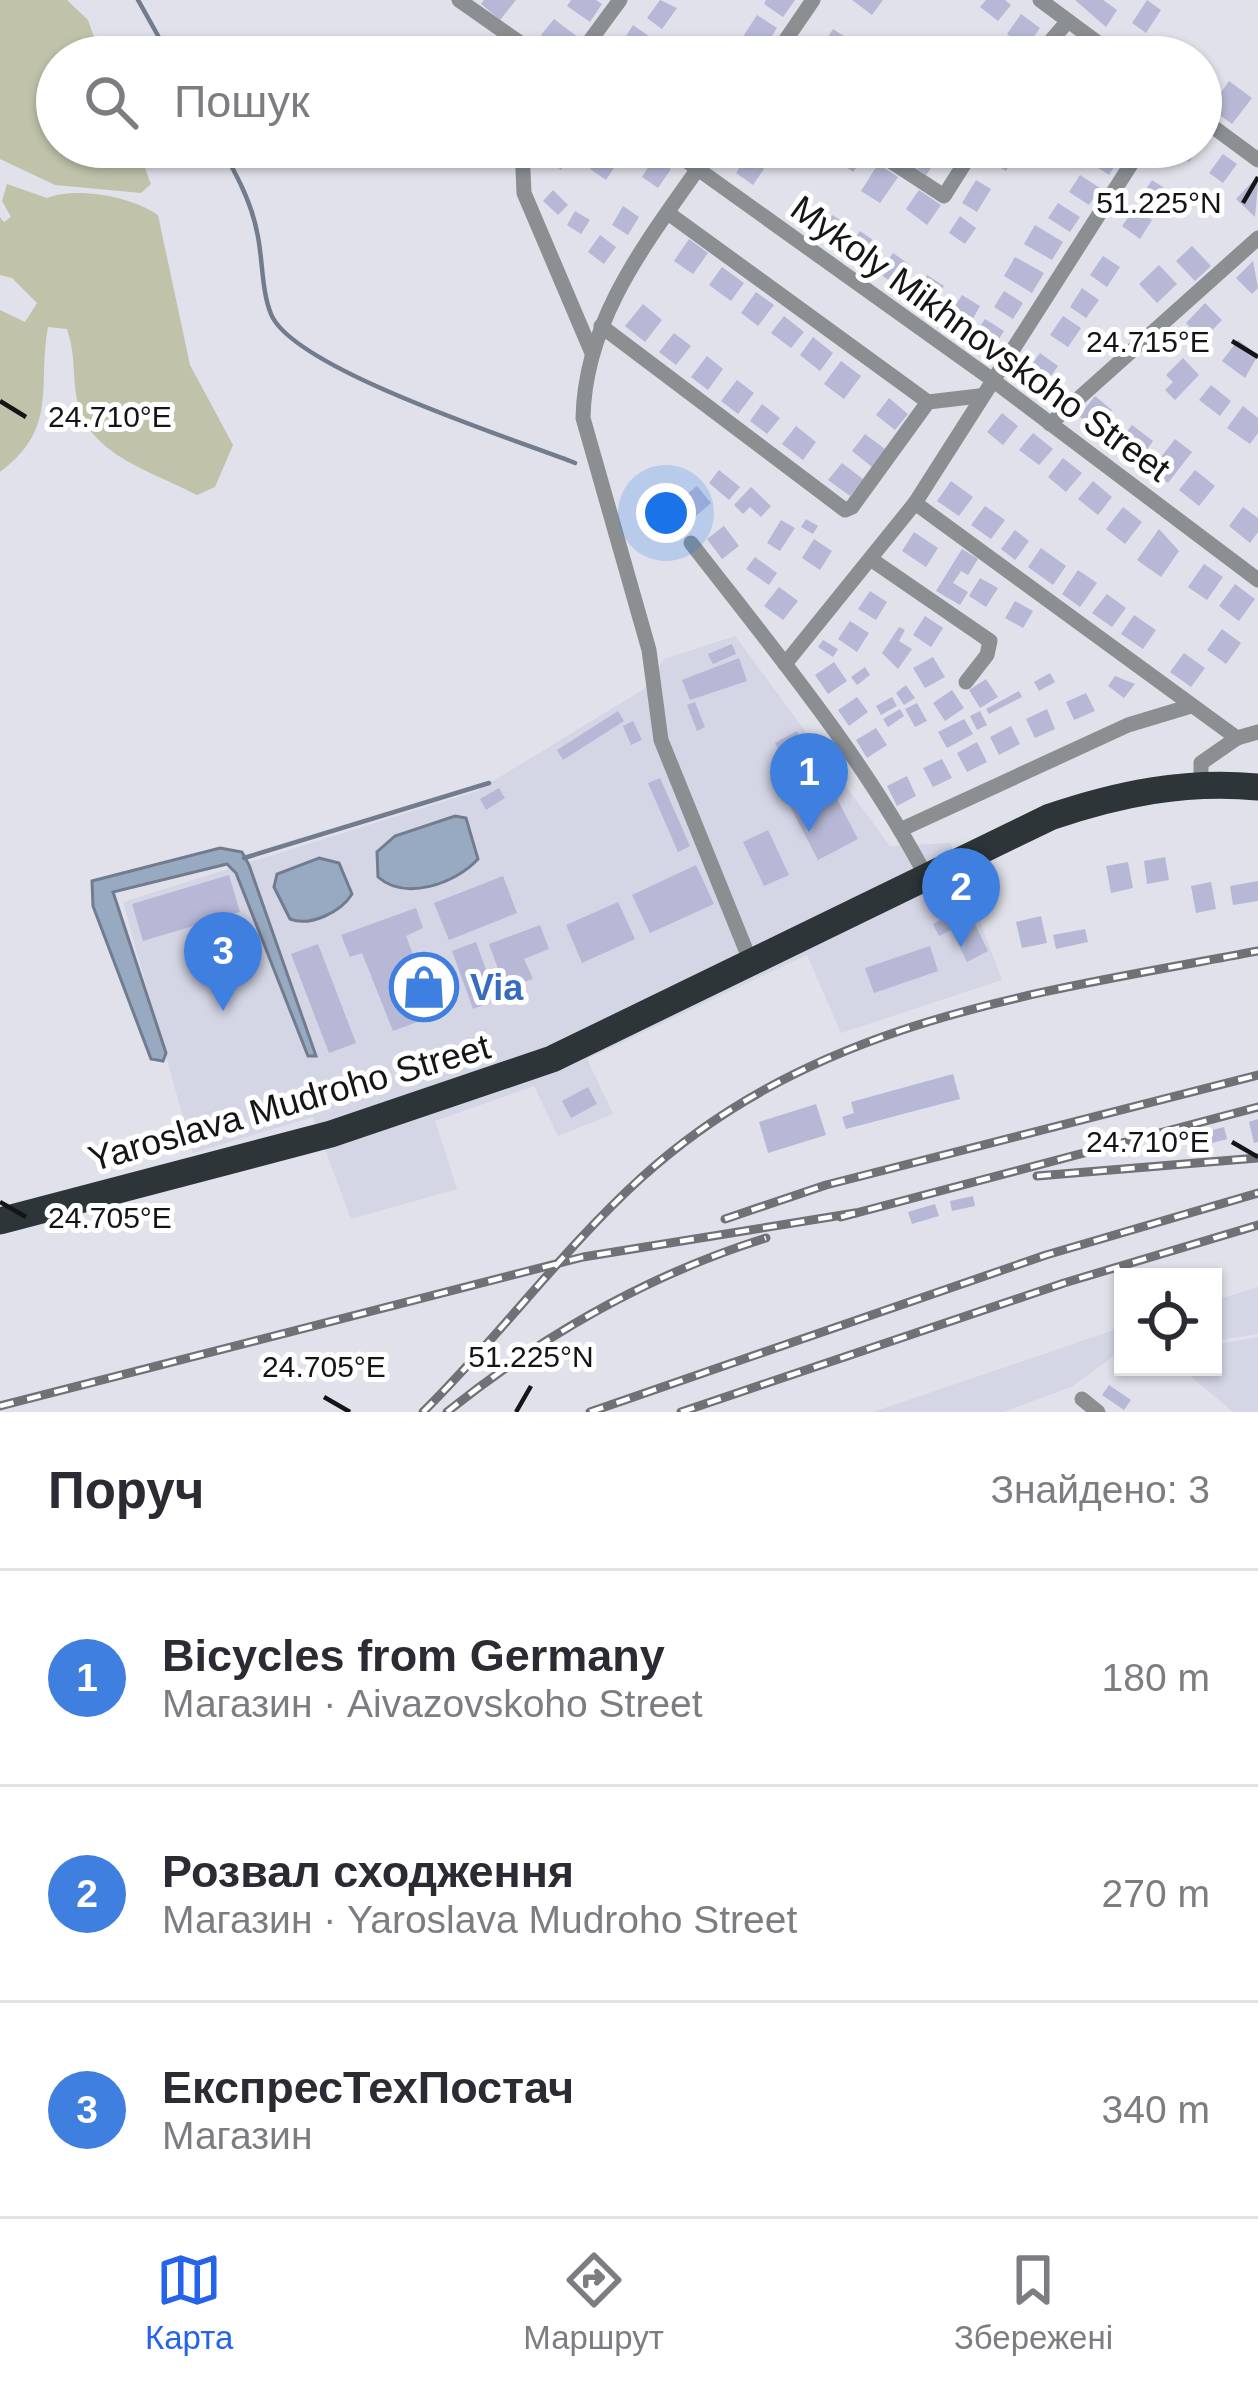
<!DOCTYPE html>
<html lang="uk">
<head>
<meta charset="utf-8">
<style>
	:root { --surface:#fff; --page:#f7f7f7; --text:#2b2b33; --muted:#7c7c81; --line:#e1e1e2; --accent:#2563eb }
	body { margin:0; font-family:Arial,sans-serif; background:var(--page); color:var(--text) }
	.controls { position:absolute; right:36px; bottom:36px; display:grid; overflow:hidden; border-radius:0px; box-shadow:0 3px 9px #0004 }
	.controls button { width:108px; height:108px; display:grid; place-items:center; padding:0; border:0; border-bottom:3px solid var(--line); background:var(--surface); color:var(--text); font:60px sans-serif }
	.you { position:absolute; left:666px; top:513px; width:42px; height:42px; margin:-30px; border:9px solid #fff; border-radius:50%; background:#1a73e8; box-shadow:0 0 0 18px #1a73e833 }
	.badge { display:grid; place-items:center; width:78px; height:78px; border-radius:50%; background:var(--accent); color:#fff; font-size:39px; font-weight:700 }
	.pin { position:absolute; translate:-50% -99px; filter:drop-shadow(0 3px 6px #0008) }
	.pin::after { content:''; position:absolute; top:63px; width:42px; height:36px; background:inherit; clip-path:polygon(0 0,100% 0,50% 100%) }
	.list { margin:0; padding:0; list-style:none }
	h2 { display:flex; justify-content:space-between; align-items:center; height:156px; margin:0; padding:0 48px; font-size:51px }
	h2 small { font-size:39px; font-weight:400; color:var(--muted) }
	.list li { display:grid; grid-template-columns:78px 1fr auto; gap:36px; align-items:center; box-sizing:border-box; height:216px; padding:0 48px; border-top:3px solid var(--line) }
	.list b { display:block; font-size:45px; white-space:nowrap }
	.list p { margin:0; font-size:39px; white-space:nowrap; color:var(--muted) }
	.list em { font-size:39px; font-style:normal; color:var(--muted) }
	.icon { flex:none; width:66px; height:66px; fill:none; stroke:currentColor; stroke-width:2; stroke-linecap:round; stroke-linejoin:round }
	.map { position:relative; flex:none; width:1258px; height:1412px; overflow:hidden }
	.search { position:absolute; background:var(--surface); box-shadow:0 3px 9px #0004; left:36px; right:36px; top:36px; height:132px; display:flex; align-items:center; gap:30px; box-sizing:border-box; padding:0 42px; border-radius:66px; color:var(--muted); font-size:45px }
	.sheet { height:804px; background:var(--surface) }
	nav { display:flex; justify-content:space-around; align-items:center; box-sizing:border-box; height:168px; border-top:3px solid var(--line); background:var(--surface); font-size:33px; color:var(--muted) }
	nav a { display:grid; justify-items:center; gap:6px }
	nav .on { color:var(--accent) }
	.map>svg:first-child { display:block }
	.built { fill:#d4d5e5 }
	.green { fill:#c0c3aa }
	.water { fill:#98aac2; stroke:#717d8f; stroke-width:3 }
	.lines { fill:none; stroke-linecap:round; stroke-linejoin:round }
	.stream { stroke:#717d8f; stroke-width:4.5 }
	.building { fill:#b7b8d6 }
	.street { stroke:#8b8f91; stroke-width:15 }
	.highway { stroke:#2d3539; stroke-width:27 }
	.rail-casing { stroke:#707077; stroke-width:9 }
	.rail { stroke:#fff; stroke-width:4.5; stroke-dasharray:14; stroke-linecap:butt }
	.ticks { fill:none; stroke:#151518; stroke-width:4.5 }
	.labels { text-anchor:middle; stroke-width:10; stroke-linejoin:round; paint-order:stroke }
	.street-label { font-size:36px; fill:#151518; stroke:#fff }
	.shop-label { font-size:36px; font-weight:bold; fill:#366cbe; stroke:#fff; text-anchor:start }
	.ticks-label { font-size:30px; text-anchor:middle; fill:#151518; stroke:#fff; stroke-width:10; stroke-linejoin:round; paint-order:stroke }
</style>
</head>
<body>
<div class="map">
<svg width="1258" height="1412" viewBox="0 0 1258 1412">
	<rect width="100%" height="100%" fill="#e1e1eb"/>
	<!-- built -->
	<g class="built">
		<path d="M735 636 890 846 950 843 1002 980 841 1033 807 955 587 1059 613 1114 558 1136 534 1086 435 1121 457 1189 351 1219 313 1117 193 1153 123 902 477 791 644 689 664 659Z"/>
		<path d="M1258 1287V1334L1213 1341V1301Z"/>
		<path d="M1123 1327V1349L1073 1386 1003 1412H873Z"/>
		<path d="M1258 1337V1412H1233L1180 1367H1213V1345Z"/>
	</g>
	<!-- green -->
	<g class="green">
		<path d="M0 0H67L88 20 101 57H57V147H137L151 184 141 193 55 185 0 159Z"/>
		<path d="M7 184 47 198C77 186 133 197 158 215L190 365 233 445 215 487 197 495C156 473 91 456 78 405 72 379 76 354 67 329L48 327C37 387 59 428 0 472V310L25 322 37 303 12 278 0 275V217L4 222 11 217 2 201Z"/>
	</g>
	<!-- water -->
	<g class="water">
		<path d="M455 816 466 818 478 859C455 884 405 901 378 877L377 852 395 836Z"/>
		<path d="M220 848 242 852 249 865 316 1056H308L236 873 227 864 113 892 166 1053 163 1061 151 1059 93 906 92 881Z"/>
		<path d="M319 858 339 863 352 894C341 912 310 927 290 919L274 887 277 874Z"/>
	</g>
	<g class="lines">
		<!-- stream -->
		<g class="stream">
			<path d="M138 0 170 57"/>
			<path d="M221 147C236 174 251 201 257 232 263 258 261 289 271 314 293 369 514 439 575 463"/>
			<path d="M244 858 489 783"/>
		</g>
	</g>
	<!-- building -->
	<g class="building">
		<path d="M484 0H516L500 20 481 4Z"/>
		<path d="M571 0H596L602 4 590 22 567 6Z"/>
		<path d="M660 0 677 8 662 29 647 18Z"/>
		<path d="M766 0H795L783 17 764 4Z"/>
		<path d="M852 0H883L872 15Z"/>
		<path d="M986 0H1005L1011 5 998 21 980 7Z"/>
		<path d="M1075 0H1103L1117 10 1106 27Z"/>
		<path d="M1147 0 1161 10 1146 33 1132 23Z"/>
		<path d="M1021 14 1040 28 1026 48 1007 34Z"/>
		<path d="M757 15 777 28 762 51 742 38Z"/>
		<path d="M554 19 579 38 566 55 541 35Z"/>
		<path d="M633 25 653 39 640 57 620 46Z"/>
		<path d="M833 29 853 42 844 57 823 45Z"/>
		<path d="M924 39 940 50 935 57H912Z"/>
		<path d="M732 42 753 57H721Z"/>
		<path d="M1186 46 1202 57H1178Z"/>
		<path d="M1229 81 1252 98 1232 124 1210 108Z"/>
		<path d="M547 147 574 153 561 170 541 155Z"/>
		<path d="M843 147 865 156 853 172 835 159Z"/>
		<path d="M911 147H924L939 157 926 175 903 159Z"/>
		<path d="M993 147 1018 152 1006 171 985 158Z"/>
		<path d="M1099 147 1120 158 1109 175 1089 162Z"/>
		<path d="M1176 147H1200L1189 162 1173 151Z"/>
		<path d="M601 152 617 163 606 180 590 169Z"/>
		<path d="M1223 154 1237 164 1223 183 1209 173Z"/>
		<path d="M746 157 764 169 753 185 736 173Z"/>
		<path d="M654 158 671 169 658 188 642 177Z"/>
		<path d="M878 164 898 177 880 203 861 191Z"/>
		<path d="M1080 175 1100 188 1089 205 1069 192Z"/>
		<path d="M976 180 991 189 977 212 962 203Z"/>
		<path d="M1152 180 1169 191 1157 209 1140 198Z"/>
		<path d="M1254 180 1258 184 1255 217 1236 199Z"/>
		<path d="M553 190 568 205 558 215 543 201Z"/>
		<path d="M919 190 941 205 927 225 906 209Z"/>
		<path d="M795 200 813 212 804 226 786 214Z"/>
		<path d="M1058 203 1080 217 1070 232 1048 218Z"/>
		<path d="M623 206 639 217 628 235 612 225Z"/>
		<path d="M1135 208 1152 220 1140 239 1122 226Z"/>
		<path d="M575 211 590 220 581 234 567 225Z"/>
		<path d="M832 215 847 224 834 244 819 235Z"/>
		<path d="M960 216 976 228 965 244 949 233Z"/>
		<path d="M1035 225 1063 242 1052 260 1024 244Z"/>
		<path d="M860 231 877 243 863 264 845 252Z"/>
		<path d="M600 235 616 247 604 264 588 252Z"/>
		<path d="M689 239 708 253 693 274 674 261Z"/>
		<path d="M1192 246 1211 266 1195 281 1176 261Z"/>
		<path d="M893 253 910 265 895 285 879 273Z"/>
		<path d="M1103 256 1120 267 1107 287 1090 275Z"/>
		<path d="M1015 257 1044 273 1032 293 1004 276Z"/>
		<path d="M1253 261 1258 288 1252 294 1236 278Z"/>
		<path d="M1159 265 1177 284 1157 303 1139 284Z"/>
		<path d="M722 267 744 283 731 301 709 285Z"/>
		<path d="M927 275 944 286 930 306 914 295Z"/>
		<path d="M1082 288 1099 300 1086 318 1070 307Z"/>
		<path d="M1004 291 1023 303 1013 319 994 307Z"/>
		<path d="M756 292 774 305 758 326 741 313Z"/>
		<path d="M962 295 980 306 971 322 952 311Z"/>
		<path d="M1205 303 1222 320 1203 340 1186 323Z"/>
		<path d="M643 304 662 320 645 342 625 326Z"/>
		<path d="M784 316 804 332 791 348 771 333Z"/>
		<path d="M1063 316 1081 328 1068 347 1050 335Z"/>
		<path d="M985 319 1004 331 994 347 974 335Z"/>
		<path d="M674 333 691 346 676 365 659 352Z"/>
		<path d="M813 337 833 353 820 371 800 355Z"/>
		<path d="M1238 340 1258 355 1245 378 1222 361Z"/>
		<path d="M1040 353 1058 366 1043 387 1025 374Z"/>
		<path d="M707 356 723 369 708 390 691 377Z"/>
		<path d="M1183 358 1199 375 1175 400 1165 390 1173 382 1166 375Z"/>
		<path d="M841 361 861 376 844 399 824 384Z"/>
		<path d="M737 380 754 393 738 414 721 401Z"/>
		<path d="M1211 385 1231 401 1220 416 1199 400Z"/>
		<path d="M1095 396 1112 410 1096 430 1079 416Z"/>
		<path d="M889 398 908 414 895 430 876 415Z"/>
		<path d="M762 404 780 418 767 434 750 421Z"/>
		<path d="M1243 406 1258 418V433L1250 444 1227 428Z"/>
		<path d="M1002 413 1018 426 1003 445 987 432Z"/>
		<path d="M1132 425 1153 441 1139 461 1117 444Z"/>
		<path d="M796 426 816 442 803 460 782 444Z"/>
		<path d="M1033 433 1053 449 1039 465 1019 450Z"/>
		<path d="M865 434 885 449 872 467 852 451Z"/>
		<path d="M1175 439 1192 452 1168 483 1151 470Z"/>
		<path d="M1063 458 1082 473 1066 492 1048 477Z"/>
		<path d="M842 463 863 479 850 496 828 480Z"/>
		<path d="M719 470 740 487 729 500 709 483Z"/>
		<path d="M1195 470 1215 486 1199 506 1179 490Z"/>
		<path d="M951 481 973 497 959 516 937 501Z"/>
		<path d="M1093 481 1112 497 1098 515 1078 499Z"/>
		<path d="M697 486 711 503 690 521 676 503Z"/>
		<path d="M751 487 771 506 761 517 750 507 743 514 734 505Z"/>
		<path d="M985 506 1005 520 991 539 971 525Z"/>
		<path d="M1123 507 1142 522 1125 544 1106 529Z"/>
		<path d="M1243 507 1258 518V532L1250 543 1229 526Z"/>
		<path d="M806 519 818 526 813 534 801 527Z"/>
		<path d="M781 520 795 528 780 551 767 543Z"/>
		<path d="M724 526 739 546 722 559 707 539Z"/>
		<path d="M1159 529 1179 551 1161 577 1137 560Z"/>
		<path d="M1015 530 1029 541 1015 560 1001 549Z"/>
		<path d="M914 532 938 548 926 567 902 551Z"/>
		<path d="M814 539 832 551 820 570 802 558Z"/>
		<path d="M1041 548 1066 566 1053 585 1028 567Z"/>
		<path d="M962 549 978 559 968 575 961 571 953 583 968 592 960 605 936 591Z"/>
		<path d="M755 557 777 573 769 585 746 569Z"/>
		<path d="M1204 564 1223 577 1207 600 1188 587Z"/>
		<path d="M1078 570 1097 583 1080 607 1062 594Z"/>
		<path d="M980 578 998 588 986 607 969 596Z"/>
		<path d="M1235 584 1255 599 1239 621 1219 606Z"/>
		<path d="M779 587 798 601 783 620 764 606Z"/>
		<path d="M870 591 887 602 876 620 858 609Z"/>
		<path d="M1107 594 1126 608 1112 627 1092 613Z"/>
		<path d="M1015 601 1033 611 1023 628 1005 618Z"/>
		<path d="M1134 615 1156 630 1143 649 1121 634Z"/>
		<path d="M925 616 943 628 931 647 913 635Z"/>
		<path d="M850 621 869 633 857 652 838 639Z"/>
		<path d="M899 627 905 630 899 641 912 649 898 669 882 653Z"/>
		<path d="M1222 629 1241 643 1226 664 1207 650Z"/>
		<path d="M823 640 838 649 833 657 818 647Z"/>
		<path d="M732 644 736 654 713 664 708 654Z"/>
		<path d="M1184 653 1205 668 1191 687 1170 672Z"/>
		<path d="M933 657 945 677 925 688 913 668Z"/>
		<path d="M739 658 747 681 690 700 682 680Z"/>
		<path d="M834 662 847 681 828 694 815 675Z"/>
		<path d="M865 667 870 675 857 685 851 677Z"/>
		<path d="M1050 673 1055 682 1039 691 1034 682Z"/>
		<path d="M1115 676 1135 684 1124 698 1108 686Z"/>
		<path d="M986 679 998 697 980 708 969 690Z"/>
		<path d="M906 685 915 698 904 705 896 693Z"/>
		<path d="M952 690 964 708 945 721 933 703Z"/>
		<path d="M1019 691 1022 697 989 714 986 709Z"/>
		<path d="M1086 693 1095 711 1074 720 1066 702Z"/>
		<path d="M857 697 868 712 849 726 838 710Z"/>
		<path d="M892 697 897 706 881 715 876 706Z"/>
		<path d="M695 702 705 727 697 731 687 705Z"/>
		<path d="M917 703 927 721 915 727 905 709Z"/>
		<path d="M900 709 904 716 888 727 883 719Z"/>
		<path d="M1047 709 1055 729 1035 738 1026 719Z"/>
		<path d="M618 711 624 721 563 760 557 750Z"/>
		<path d="M980 711 987 725 977 730 970 716Z"/>
		<path d="M964 719 973 734 947 748 938 732Z"/>
		<path d="M633 721 642 740 631 745 623 726Z"/>
		<path d="M1011 726 1020 744 999 755 990 737Z"/>
		<path d="M876 728 887 745 867 758 856 740Z"/>
		<path d="M797 731 817 770 795 781 775 743Z"/>
		<path d="M977 742 987 762 967 772 957 753Z"/>
		<path d="M942 759 952 778 933 787 923 768Z"/>
		<path d="M822 770 858 839 818 860 782 791Z"/>
		<path d="M907 776 916 796 897 806 887 786Z"/>
		<path d="M660 778 690 846 678 852 648 783Z"/>
		<path d="M499 788 505 798 486 810 480 799Z"/>
		<path d="M768 830 789 875 764 886 743 842Z"/>
		<path d="M1165 857 1169 880 1147 884 1144 861Z"/>
		<path d="M1128 862 1133 888 1111 893 1106 866Z"/>
		<path d="M696 865 714 904 650 933 632 895Z"/>
		<path d="M229 875 240 912 143 941 132 904Z"/>
		<path d="M503 876 517 913 449 940 434 903Z"/>
		<path d="M1258 881V901L1233 905 1230 886Z"/>
		<path d="M1211 882 1216 909 1196 913 1191 886Z"/>
		<path d="M618 902 635 939 582 963 566 925Z"/>
		<path d="M967 907 988 951 967 962 951 930 939 936 933 924Z"/>
		<path d="M416 908 423 928 406 936 436 1015 393 1031 362 953 350 957 341 935Z"/>
		<path d="M1041 916 1047 943 1022 948 1016 922Z"/>
		<path d="M540 925 549 949 524 959 533 979 505 988 489 944Z"/>
		<path d="M1085 929 1088 942 1056 949 1053 935Z"/>
		<path d="M476 942 497 1000 473 1009 452 951Z"/>
		<path d="M318 944 356 1043 329 1053 291 954Z"/>
		<path d="M930 946 938 971 874 993 865 968Z"/>
		<path d="M953 1074 960 1099 846 1129 842 1117 854 1113 851 1102Z"/>
		<path d="M588 1087 597 1104 571 1118 562 1101Z"/>
		<path d="M816 1104 826 1135 768 1153 759 1122Z"/>
		<path d="M1258 1119V1142L1254 1143 1249 1122Z"/>
		<path d="M1224 1127 1227 1139 1193 1148 1190 1136Z"/>
		<path d="M973 1196 975 1206 952 1211 950 1201Z"/>
		<path d="M935 1204 939 1216 912 1224 908 1212Z"/>
		<path d="M1109 1385 1131 1400 1124 1410 1102 1395Z"/>
	</g>
	<g class="lines">
		<!-- street -->
		<g class="street">
			<path d="M459 0 540 57"/>
			<path d="M1040 0 1117 57"/>
			<path d="M578 57 620 0"/>
			<path d="M774 57 813 0"/>
			<path d="M1037 57 1068 21"/>
			<path d="M1201 118 1258 160"/>
			<path d="M522 147 524 193 592 353"/>
			<path d="M667 147 990 378 1258 580"/>
			<path d="M713 147C656 231 585 312 583 418L649 650 661 740 752 965"/>
			<path d="M875 151 944 196 975 147"/>
			<path d="M668 213 928 402"/>
			<path d="M601 326 845 510 852 507 928 402 979 396"/>
			<path d="M1050 424 1258 238"/>
			<path d="M915 503 1237 738"/>
			<path d="M691 543C774 650 864 758 927 878"/>
			<path d="M872 560 990 641 987 655 966 682"/>
			<path d="M785 664 915 503 1142 147"/>
			<path d="M1201 786V763L1237 738 1258 732"/>
			<path d="M900 830 1128 725 1191 706"/>
			<path d="M1082 1399 1098 1412"/>
		</g>
		<!-- highway -->
		<path class="highway" d="M0 1221 331 1134 552 1059 1050 817C1118 794 1185 780 1258 787"/>
		<!-- rail casing -->
		<g class="rail-casing">
			<g id="rail">
				<path d="M1037 1176 1258 1158"/>
				<path d="M841 1217 1258 1107"/>
				<path d="M725 1219 826 1185 1258 1075"/>
				<path d="M0 1406 583 1257 855 1213"/>
				<path d="M423 1412C499 1337 562 1250 641 1178 816 1019 1036 993 1258 951"/>
				<path d="M447 1412C542 1336 650 1274 766 1238"/>
				<path d="M590 1412 1046 1255 1258 1193"/>
				<path d="M681 1412 1064 1283 1258 1225"/>
			</g>
		</g>
		<!-- rail -->
		<use href="#rail" class="rail"/>
	</g>
	<!-- ticks -->
	<path class="ticks" d="M1243 203 1258 177M1232 341 1258 357M0 401 26 417M1232 1142 1258 1157M0 1202 26 1217M324 1397 350 1412M516 1412 531 1386"/>
	<!-- icons -->
	<defs>
		<g id="shop-ring" transform="scale(3.45)"><circle r="9.5" fill="#fff" stroke="#3f7fe0" stroke-width="1.5"/><path d="M-5-2.5h2.3a2.7 3.5 0 0 1 5.4 0H5L5.5 6h-11ZM-1.5-2.5h3a1.5 2.3 0 0 0-3 0Z" fill="#3f7fe0"/></g>
	</defs>
	<g fill-rule="evenodd">
		<use href="#shop-ring" x="424" y="987"/>
	</g>
	<g class="labels">
		<!-- street labels -->
		<g class="street-label">
			<text transform="translate(981 338) rotate(36)" y="13">Mykoly Mikhnovskoho Street</text>
			<text transform="translate(289 1102) rotate(-16)" y="13">Yaroslava Mudroho Street</text>
		</g>
		<!-- shop labels -->
		<g class="shop-label">
			<text x="470" y="1000">Via</text>
		</g>
	</g>
	<g class="ticks-label">
		<text x="1159" y="213">51.225°N</text>
		<text x="1148" y="352">24.715°E</text>
		<text x="110" y="427">24.710°E</text>
		<text x="1148" y="1152">24.710°E</text>
		<text x="110" y="1228">24.705°E</text>
		<text x="531" y="1367">51.225°N</text>
		<text x="324" y="1377">24.705°E</text>
	</g>
</svg>
<div class="controls">
<button><svg class="icon" aria-label="locate" viewBox="0 0 24 24"><circle cx="12" cy="12" r="6"/><path d="M12 2v4M12 18v4M2 12h4M18 12h4"/></svg></button>
</div>
<div class="you"></div>
<div class="pin badge" style="left:809px;top:832px;background:#3f7fe0">1</div>
<div class="pin badge" style="left:961px;top:947px;background:#3f7fe0">2</div>
<div class="pin badge" style="left:223px;top:1011px;background:#3f7fe0">3</div>
<div class="search"><svg class="icon" aria-label="search" viewBox="0 0 24 24"><circle cx="10" cy="10" r="6"/><path d="M15 15l6 6"/></svg>Пошук</div>
</div>
<section class="sheet">
<h2>Поруч<small>Знайдено: 3</small></h2>
<ul class="list">
<li><span class="badge" style="background:#3f7fe0">1</span><div><b>Bicycles from Germany</b><p>Магазин · Aivazovskoho Street</p></div><em>180 m</em></li>
<li><span class="badge" style="background:#3f7fe0">2</span><div><b>Розвал сходження</b><p>Магазин · Yaroslava Mudroho Street</p></div><em>270 m</em></li>
<li><span class="badge" style="background:#3f7fe0">3</span><div><b>ЕкспресТехПостач</b><p>Магазин</p></div><em>340 m</em></li>
</ul>
</section>
<nav>
<a class="on"><svg class="icon" aria-label="map" viewBox="0 0 24 24"><path d="M3 6l6-2 6 2 6-2v14l-6 2-6-2-6 2zM9 4v14M15 6v14"/></svg>Карта</a>
<a><svg class="icon" aria-label="directions" viewBox="0 0 24 24"><path d="M12 3l9 9-9 9-9-9zM9 14v-3h6M13 9l2 2-2 2"/></svg>Маршрут</a>
<a><svg class="icon" aria-label="saved" viewBox="0 0 24 24"><path d="M7 4h10v16l-5-4-5 4z"/></svg>Збережені</a>
</nav>
</body>
</html>
